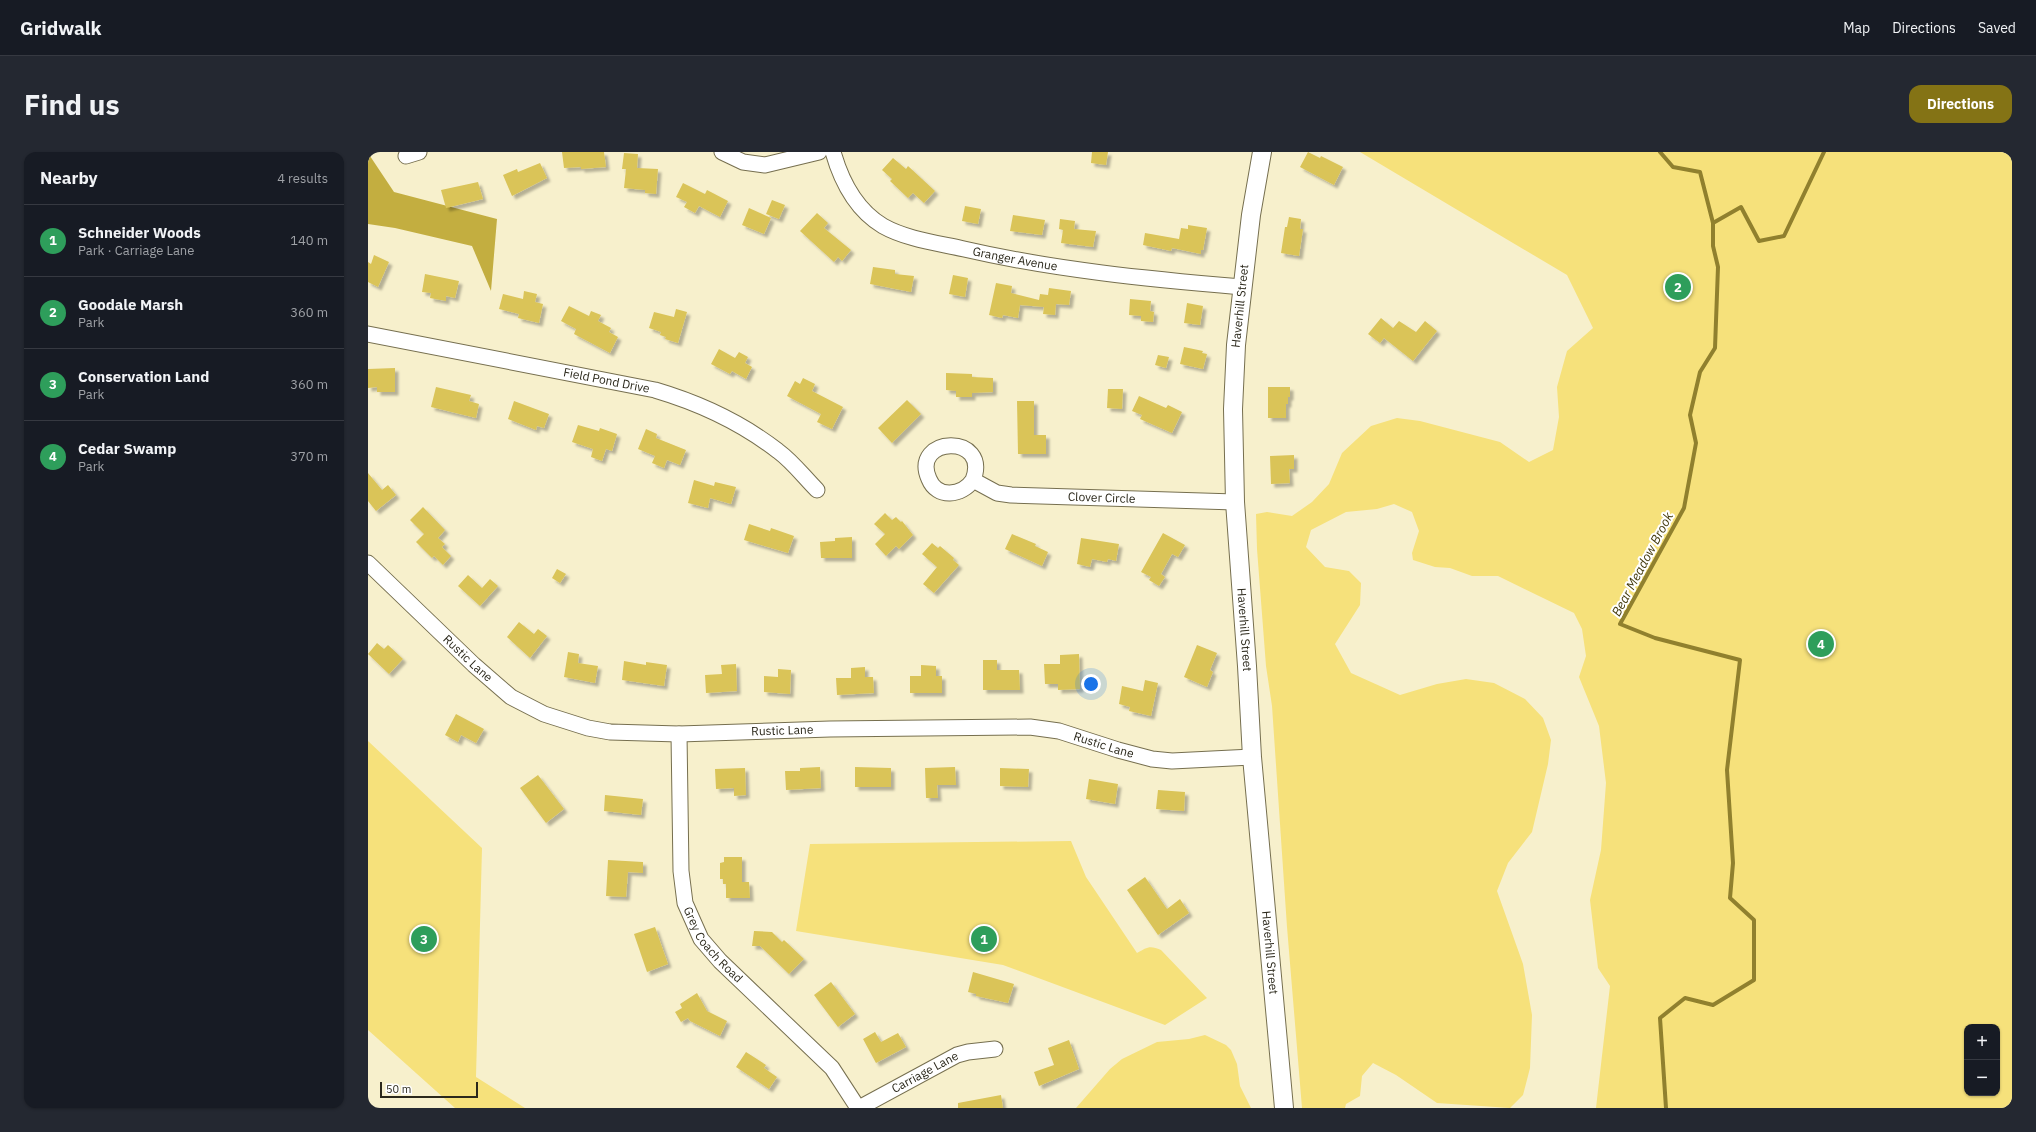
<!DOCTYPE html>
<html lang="en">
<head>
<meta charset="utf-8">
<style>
	:root { --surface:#171b24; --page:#242831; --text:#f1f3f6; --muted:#9ea1a6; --line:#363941; --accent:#847315 }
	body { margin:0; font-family:"IBM Plex Sans",sans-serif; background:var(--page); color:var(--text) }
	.controls { position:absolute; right:12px; bottom:12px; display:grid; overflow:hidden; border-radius:8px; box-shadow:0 1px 3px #0004 }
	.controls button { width:36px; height:36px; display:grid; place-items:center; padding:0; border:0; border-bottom:1px solid var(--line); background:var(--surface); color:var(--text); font:20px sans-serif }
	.scale { position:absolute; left:12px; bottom:10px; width:98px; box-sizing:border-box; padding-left:4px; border:2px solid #2b281b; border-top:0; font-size:11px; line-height:14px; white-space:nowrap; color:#2b281b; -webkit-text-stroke:3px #fff; paint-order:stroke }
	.you { position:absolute; left:723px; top:532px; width:14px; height:14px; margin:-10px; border:3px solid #fff; border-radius:50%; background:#1a73e8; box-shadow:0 0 0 6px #1a73e833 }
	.badge { display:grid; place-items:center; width:26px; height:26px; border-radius:50%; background:var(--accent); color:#fff; font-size:13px; font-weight:700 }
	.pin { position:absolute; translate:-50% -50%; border:2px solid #fff; box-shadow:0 1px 4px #0006 }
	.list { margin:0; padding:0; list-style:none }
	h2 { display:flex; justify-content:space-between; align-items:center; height:52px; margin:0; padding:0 16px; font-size:17px }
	h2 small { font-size:13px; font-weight:400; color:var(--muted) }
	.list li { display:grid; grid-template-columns:26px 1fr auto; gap:12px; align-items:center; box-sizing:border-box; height:72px; padding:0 16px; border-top:1px solid var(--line) }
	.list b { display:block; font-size:15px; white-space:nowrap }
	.list p { margin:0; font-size:13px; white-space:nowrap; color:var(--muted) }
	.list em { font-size:13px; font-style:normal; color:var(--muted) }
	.map { position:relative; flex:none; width:1644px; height:956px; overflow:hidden; border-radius:12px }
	header { display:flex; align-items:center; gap:24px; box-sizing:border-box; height:56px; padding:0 20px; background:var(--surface); border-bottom:1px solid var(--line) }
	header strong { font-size:19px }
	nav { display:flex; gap:22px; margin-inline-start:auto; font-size:14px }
	.intro { display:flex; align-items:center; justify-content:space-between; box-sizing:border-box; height:96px; padding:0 24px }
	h1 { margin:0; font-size:28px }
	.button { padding:10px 18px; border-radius:12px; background:var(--accent); color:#fff; font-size:14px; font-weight:700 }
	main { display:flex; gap:24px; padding:0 24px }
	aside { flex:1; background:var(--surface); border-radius:12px; box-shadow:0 1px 3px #0004 }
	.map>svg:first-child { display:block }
	.green { fill:#f6e17b; fill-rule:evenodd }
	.forest { fill:#c3ae40 }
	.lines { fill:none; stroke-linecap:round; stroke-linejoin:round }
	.stream { stroke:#90802e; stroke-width:4 }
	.building { fill:#dac458; filter:url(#shadow) }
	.minor-casing { stroke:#766f4f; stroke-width:17 }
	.tertiary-casing { stroke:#766f4f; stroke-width:20 }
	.minor { stroke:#fff; stroke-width:15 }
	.tertiary { stroke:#fff; stroke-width:18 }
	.labels { text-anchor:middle; stroke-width:4; stroke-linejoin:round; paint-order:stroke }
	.street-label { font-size:12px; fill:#2b281b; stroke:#fff }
	.water-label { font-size:13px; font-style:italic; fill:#433a0c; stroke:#fff }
</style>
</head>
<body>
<header>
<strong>Gridwalk</strong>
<nav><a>Map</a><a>Directions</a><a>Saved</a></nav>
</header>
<div class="intro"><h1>Find us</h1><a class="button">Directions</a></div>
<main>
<aside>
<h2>Nearby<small>4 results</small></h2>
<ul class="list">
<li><span class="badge" style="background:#2e9e5b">1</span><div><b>Schneider Woods</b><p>Park · Carriage Lane</p></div><em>140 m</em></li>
<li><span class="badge" style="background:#2e9e5b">2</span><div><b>Goodale Marsh</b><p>Park</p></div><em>360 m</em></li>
<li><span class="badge" style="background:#2e9e5b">3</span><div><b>Conservation Land</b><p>Park</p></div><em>360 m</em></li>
<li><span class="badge" style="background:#2e9e5b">4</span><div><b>Cedar Swamp</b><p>Park</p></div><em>370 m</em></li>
</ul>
</aside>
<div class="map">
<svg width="1644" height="956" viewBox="0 0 1644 956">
	<defs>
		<filter id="shadow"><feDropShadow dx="3.5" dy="3.5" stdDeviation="1" flood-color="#0004"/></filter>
	</defs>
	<rect width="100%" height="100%" fill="#f7f0cc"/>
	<!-- green -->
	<g class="green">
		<path d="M992 0H1644V956H1228L1242 834 1230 816 1222 748 1233 698 1238 631 1231 574 1211 525 1218 504 1214 477 1206 461 1130 424H1104L1082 416 1067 415 1045 408 1044 401 1051 379 1044 360 1026 352 1009 357 978 360 943 378 938 395 957 415 981 419 993 431 992 453 967 492 983 521 1032 543 1069 532 1098 527 1126 531 1157 547 1175 566 1183 588 1180 612 1164 680 1140 711 1129 739 1155 812 1164 863 1162 916 1155 943 1142 956 1069 951 1028 923 1005 911 994 924 992 944 978 952 977 956H934L919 775 904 554 898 514 889 397 888 362 899 360 924 364 944 350 961 332 974 301 1003 274 1029 266 1052 269 1132 290 1161 310 1185 298 1191 265 1189 235 1199 199 1225 176 1199 123ZM1599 875H1629V941H1599Z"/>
		<path d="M0 589 114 696 108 925 157 956H87L0 878Z"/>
		<path d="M703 689 718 725 769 801C779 795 782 793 793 798L839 846 797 873 635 813 428 779 442 692Z"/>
		<path d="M837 883 858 893 863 898 869 912 872 934 883 956H708L742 917 754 907 789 890 821 887Z"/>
	</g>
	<!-- forest -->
	<path class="forest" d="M0 1 26 40 129 67 123 139 104 94 27 76 0 72Z"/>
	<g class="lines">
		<!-- stream -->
		<g class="stream">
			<path d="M1292 0 1305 15 1332 20 1345 71"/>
			<path d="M1298 956 1292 866 1317 846 1345 853 1386 828V768L1362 746 1365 711 1359 618 1372 508 1287 486 1252 472 1316 356 1328 291 1322 263 1332 220 1347 196 1350 115 1345 94V71L1373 55 1391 89 1416 84 1456 0"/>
		</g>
	</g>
	<!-- building -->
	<g class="building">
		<path d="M194 0H236L238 15 213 17V15L196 16Z"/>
		<path d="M724 0H740L738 13 723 11Z"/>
		<path d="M940 0 952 6 953 4 975 15 966 33 932 15Z"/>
		<path d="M256 1 270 2 269 16 290 17 288 42 277 41V38L256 36 258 17H254Z"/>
		<path d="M525 6 538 17 540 14 567 39 556 51 545 41 540 46 522 29 524 27 514 18Z"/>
		<path d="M172 11 179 26 144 44 135 23 149 17 150 20Z"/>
		<path d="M110 30 115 47 78 56 73 38Z"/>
		<path d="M315 31 337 42 339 38 360 49 352 65 331 54 327 61 316 55 319 50 308 45Z"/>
		<path d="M404 48 417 53 411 67 398 62Z"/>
		<path d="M597 54 613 57 610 72 594 69Z"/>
		<path d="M381 56 403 66 396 82 374 73Z"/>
		<path d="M449 61 460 71 456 76 483 98 474 109 470 105 466 110 432 79Z"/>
		<path d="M645 63 677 68 674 83 642 79Z"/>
		<path d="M921 65 933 67 932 77H935L931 104 913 101 917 75H919Z"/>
		<path d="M692 67 707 69 706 77 728 79 725 95 693 91 695 78 691 77Z"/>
		<path d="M820 73 839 76 835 98H833V102L804 96 803 99 775 93 777 81 811 87 813 76 820 77Z"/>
		<path d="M6 103 21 110 10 135 0 130V110L3 112Z"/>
		<path d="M505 115 527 118V122L546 124 543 140 502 132Z"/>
		<path d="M57 122 91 129 87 146 78 144V149L62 146 63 141 54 140Z"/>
		<path d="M585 123 600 126 597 145 581 142Z"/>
		<path d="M628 131 644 134 643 141 671 148 672 142 680 143 681 136 703 139 701 153 688 152 687 163 675 162 676 155 652 153 650 166 635 163 634 166 621 163Z"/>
		<path d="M156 139 169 142 167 150 175 152 171 171 150 166 151 162 131 157 135 142 155 147Z"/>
		<path d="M762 147 783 149 782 159 786 160 785 170 773 169V164L761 163Z"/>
		<path d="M819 151 835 154 832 173 816 171Z"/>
		<path d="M201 154 221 164 223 159 233 163 230 169 243 176 241 180 250 185 242 201 206 182 208 177 193 169Z"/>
		<path d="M308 157 319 160 310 191 297 187 298 185 292 183 293 180 281 176 286 160 306 165Z"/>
		<path d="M1013 166 1025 176 1031 169 1048 180 1057 169 1069 179 1045 209 1016 186 1012 191 1000 182Z"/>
		<path d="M816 195 835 199 834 201 839 202 835 217 812 212Z"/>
		<path d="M351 197 367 206 371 200 380 205 377 211 384 215 378 227 364 219 362 222 343 212Z"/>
		<path d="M790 203 801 205 798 216 787 213Z"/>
		<path d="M27 216V240H9V235L0 236V217Z"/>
		<path d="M578 221 604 222V225L625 226V240L604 241V245H588V239L578 238Z"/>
		<path d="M435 226 447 232 444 239 475 255 464 277 449 270 453 262 419 244 427 229 432 232Z"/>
		<path d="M68 235 103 243 101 249 111 252 108 266 63 255Z"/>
		<path d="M900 235H922V245H920V252H918V266H900Z"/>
		<path d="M740 237H755L754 257 739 256Z"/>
		<path d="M771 244 798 256 800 253 814 260 804 281 772 267 774 263 764 259Z"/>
		<path d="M539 248 553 262 524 291 510 276Z"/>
		<path d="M146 249 181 262 176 276 169 274 168 278 140 267Z"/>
		<path d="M649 249H666V283H678V302H650Z"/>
		<path d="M210 273 231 279 232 276 249 282 244 299 238 297 234 309 223 305 225 297 204 290Z"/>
		<path d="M278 277 289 282 288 286 318 298 312 313 299 308 296 316 284 311 287 304 270 297Z"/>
		<path d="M926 303V317H921L922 331 903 332 902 304Z"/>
		<path d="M0 321 14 338 20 333 28 343 8 359 0 349Z"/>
		<path d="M326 328 346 334 347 330 368 335 363 352 342 346 340 356 320 351Z"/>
		<path d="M55 355 77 378 70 386 77 392 74 395 83 404 75 413 66 404 64 406 48 390 56 382 42 368Z"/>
		<path d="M517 361 524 368 528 365 533 370 534 369 545 383 531 397 528 394 518 404 507 392 517 382 506 372Z"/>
		<path d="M381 372 402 379 403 376 426 384 420 401 376 388Z"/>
		<path d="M795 381 817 393 810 405 804 402 793 422 797 425 791 434 781 428 783 425 773 420Z"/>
		<path d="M644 382 668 392 667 394 680 400 674 414 637 397Z"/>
		<path d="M484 385V406H453L452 390 467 389V386Z"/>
		<path d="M713 386 751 392 748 409 740 407 739 410 724 407 722 415 709 412Z"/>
		<path d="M564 391 570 396 572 394 586 406 585 408 591 413 566 441 555 432 569 415 554 402Z"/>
		<path d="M189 417 198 422 192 431 184 426Z"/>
		<path d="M100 423 114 436 122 427 130 434 112 454 90 434Z"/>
		<path d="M151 470 166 482 170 477 179 484 162 506 139 485Z"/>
		<path d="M9 491 16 497 20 493 35 507 21 522 0 502Z"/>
		<path d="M829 493 849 501 842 518 845 520 839 535 816 525Z"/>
		<path d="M200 500 211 502 210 511 230 514 227 531 196 525Z"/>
		<path d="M711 502 712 537 690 538V532H677L676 512H692V503Z"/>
		<path d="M615 508H629V518H651L652 538H615Z"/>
		<path d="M256 509 278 513V510L299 513 296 534 254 528Z"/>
		<path d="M368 512 369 539 338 541 337 523 354 522 353 513Z"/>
		<path d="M553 513 568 514V524H574V541H542V524H553Z"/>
		<path d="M497 515V525H505L506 541 469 543 468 526H483V516Z"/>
		<path d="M410 517 423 518 422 542 396 540V524L410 525Z"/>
		<path d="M777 528 790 531 783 564 761 559 762 555 751 552 754 534 775 539Z"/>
		<path d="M88 562 116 577 108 591 93 583 90 590 77 583Z"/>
		<path d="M452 615 453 636 418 638 417 619H432V616Z"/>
		<path d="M487 615 523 616V635H487Z"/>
		<path d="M587 615 588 633H569L570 646H558L557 616Z"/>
		<path d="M377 616 378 643 366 644V636L348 637 347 617Z"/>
		<path d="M632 616 661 617 660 635 632 634Z"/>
		<path d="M170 623 196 657 178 671 152 636Z"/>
		<path d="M721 627 750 632 747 652 718 647Z"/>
		<path d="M790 638 817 640 816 659 788 657Z"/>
		<path d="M237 643 275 647 273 663 236 659Z"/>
		<path d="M356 705H374V730H381L382 746H358V732H355V727H352V711L356 710Z"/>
		<path d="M240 708 275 710V721L260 720 258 745 238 744Z"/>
		<path d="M777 725 799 757 812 747 821 761 790 783 759 738Z"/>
		<path d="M287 775 300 812 279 820 266 782Z"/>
		<path d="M386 779 404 780 414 790 416 788 436 807 421 822 392 794H384Z"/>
		<path d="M605 820 646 832 640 851 608 844V842L600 840Z"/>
		<path d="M463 830 487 862 470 875 446 843Z"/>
		<path d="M329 841 339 859 359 869 352 884 322 869 320 866 313 870 307 860 314 856 312 852Z"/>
		<path d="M507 880 513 890 530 881 538 895 508 911 495 887Z"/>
		<path d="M701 888 711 917 671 934 666 920 686 913 680 896Z"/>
		<path d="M378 900 398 913 396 916 409 925 401 937 368 915Z"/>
		<path d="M633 943 635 956H590V951Z"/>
	</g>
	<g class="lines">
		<!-- minor casing -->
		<g class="minor-casing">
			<g id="minor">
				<path d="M354 0 375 10 397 13 451 0"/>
				<path id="s1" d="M465 0C473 28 488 58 515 74 538 87 569 91 596 97 687 118 780 127 874 135"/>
				<path d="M38 4 51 0"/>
				<path id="s2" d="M0 182 287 238C331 251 374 271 410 299 425 310 436 325 449 338"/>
				<path id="s3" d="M605 328C594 344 569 347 561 327 542 284 623 281 605 328L629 341 643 343 867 350"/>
				<path id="s4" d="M0 411 106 513 143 545 176 562 220 576 242 580 311 582 462 577 662 575 691 579 750 598 784 607 804 609 884 605"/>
				<path id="s5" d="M311 582 313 719 317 751 333 787 352 809 464 916 490 956"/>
				<path id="s6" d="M491 956 589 903 600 900 627 897"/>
			</g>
		</g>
		<!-- tertiary casing -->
		<g class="tertiary-casing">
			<g id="tertiary">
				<path id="s7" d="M894 0 883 63 868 193 865 257 867 350 879 514 884 605 916 956"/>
			</g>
		</g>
		<!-- minor -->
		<use href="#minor" class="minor"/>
		<!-- tertiary -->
		<use href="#tertiary" class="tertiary"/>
	</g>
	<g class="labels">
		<!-- street labels -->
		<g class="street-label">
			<text dy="4" stroke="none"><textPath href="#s1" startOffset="228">Granger Avenue</textPath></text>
			<text transform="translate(872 154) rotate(-84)" y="4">Haverhill Street</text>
			<text dy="4" stroke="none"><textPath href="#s2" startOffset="243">Field Pond Drive</textPath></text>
			<text dy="4" stroke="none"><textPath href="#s3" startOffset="285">Clover Circle</textPath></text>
			<text dy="4" stroke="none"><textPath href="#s7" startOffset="480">Haverhill Street</textPath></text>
			<text dy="4" stroke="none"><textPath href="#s4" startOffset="138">Rustic Lane</textPath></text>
			<text dy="4" stroke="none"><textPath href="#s4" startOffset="474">Rustic Lane</textPath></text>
			<text dy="4" stroke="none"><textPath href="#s4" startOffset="798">Rustic Lane</textPath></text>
			<text dy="4" stroke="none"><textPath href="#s5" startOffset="220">Grey Coach Road</textPath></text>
			<text dy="4" stroke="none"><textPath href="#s7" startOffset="804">Haverhill Street</textPath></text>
			<text dy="4" stroke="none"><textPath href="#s6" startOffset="75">Carriage Lane</textPath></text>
		</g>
		<!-- water labels -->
		<g class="water-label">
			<text transform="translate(1274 412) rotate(-62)" y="5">Bear Meadow Brook</text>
		</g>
	</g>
</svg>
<div class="controls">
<button>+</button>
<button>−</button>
</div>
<div class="scale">50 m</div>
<div class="you"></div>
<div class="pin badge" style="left:616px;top:787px;background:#2e9e5b">1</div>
<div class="pin badge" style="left:1310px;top:135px;background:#2e9e5b">2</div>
<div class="pin badge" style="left:56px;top:787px;background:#2e9e5b">3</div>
<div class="pin badge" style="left:1453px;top:492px;background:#2e9e5b">4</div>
</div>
</main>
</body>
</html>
